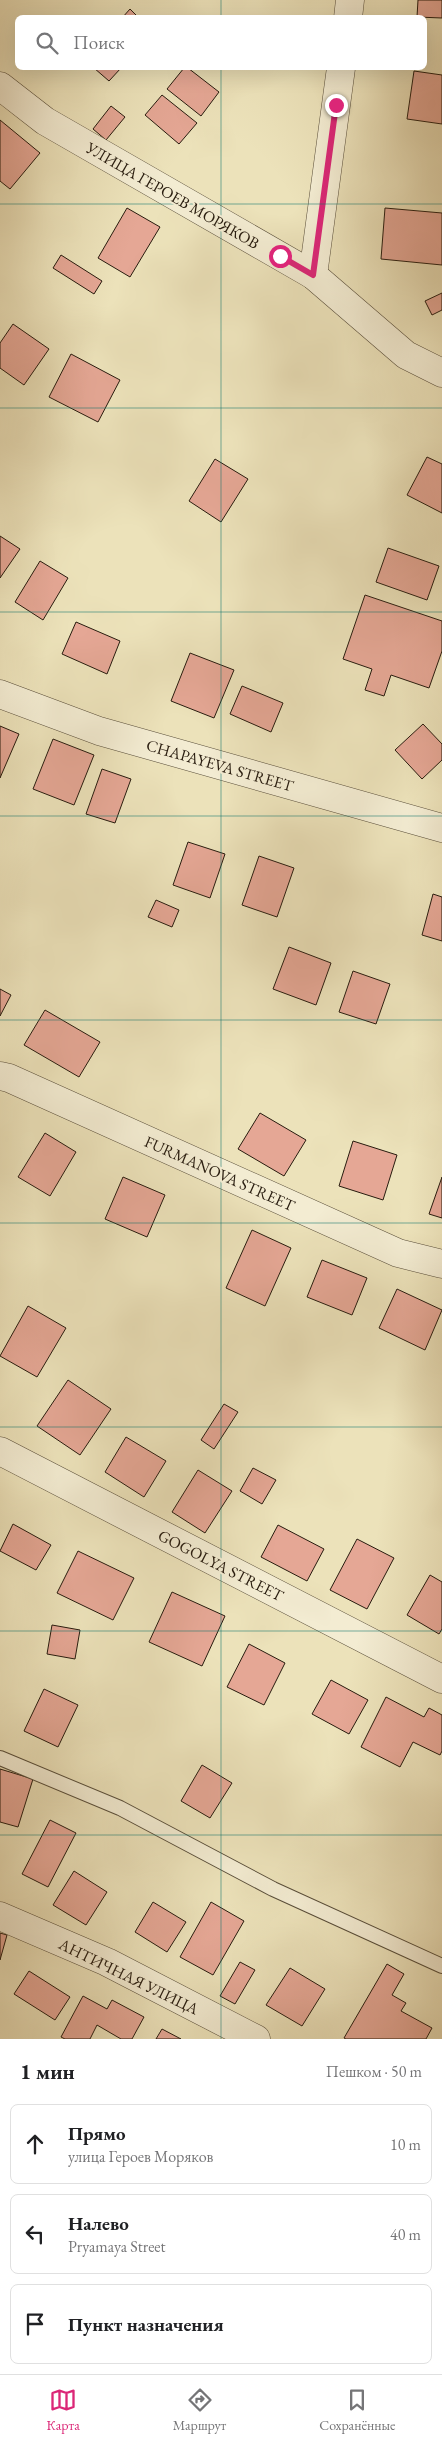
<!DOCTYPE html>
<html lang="ru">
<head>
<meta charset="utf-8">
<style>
	:root { --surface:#fff; --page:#f2f2f2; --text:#202124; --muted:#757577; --line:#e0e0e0; --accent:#db2777 }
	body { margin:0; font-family:"EB Garamond",serif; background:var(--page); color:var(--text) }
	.stop { position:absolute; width:15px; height:15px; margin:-11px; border:4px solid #db2777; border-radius:50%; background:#fff }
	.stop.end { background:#db2777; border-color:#fff; box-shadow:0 1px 5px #0008 }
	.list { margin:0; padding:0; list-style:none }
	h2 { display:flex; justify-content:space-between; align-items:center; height:65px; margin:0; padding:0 20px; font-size:21px }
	h2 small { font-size:16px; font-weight:400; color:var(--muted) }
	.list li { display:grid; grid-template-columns:32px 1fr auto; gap:15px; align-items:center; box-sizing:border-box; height:80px; margin:0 10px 10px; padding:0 10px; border:1px solid var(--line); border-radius:8px }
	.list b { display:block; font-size:19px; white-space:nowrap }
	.list p { margin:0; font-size:16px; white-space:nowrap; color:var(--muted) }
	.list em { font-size:16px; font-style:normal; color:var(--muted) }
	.icon { flex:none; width:28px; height:28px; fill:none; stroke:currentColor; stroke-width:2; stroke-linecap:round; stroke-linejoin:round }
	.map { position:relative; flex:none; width:442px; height:2039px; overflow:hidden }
	.search { position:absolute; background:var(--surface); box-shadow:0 5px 20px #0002; left:15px; right:15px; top:15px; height:55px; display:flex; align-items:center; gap:12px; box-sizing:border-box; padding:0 18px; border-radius:8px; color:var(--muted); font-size:19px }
	.sheet { height:335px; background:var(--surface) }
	nav { display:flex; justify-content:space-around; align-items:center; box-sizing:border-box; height:70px; border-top:1px solid var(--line); background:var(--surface); font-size:14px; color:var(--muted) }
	nav a { display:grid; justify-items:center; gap:2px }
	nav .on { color:var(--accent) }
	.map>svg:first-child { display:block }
	.building { fill:#e5a795; stroke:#281c0f }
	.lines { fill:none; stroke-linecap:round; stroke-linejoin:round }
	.lane-casing { stroke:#594e3a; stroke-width:16 }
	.street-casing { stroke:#594e3a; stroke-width:29 }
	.lane { stroke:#f3ecd2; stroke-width:14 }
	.street { stroke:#f3ecd2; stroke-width:28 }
	.route { stroke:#db2777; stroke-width:6 }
	.grid { fill:none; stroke:#0f766e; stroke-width:1; stroke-opacity:0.55 }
	.labels { text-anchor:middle; stroke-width:4; stroke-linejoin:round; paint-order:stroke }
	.street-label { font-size:16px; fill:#281c0f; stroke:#f3ecd2 }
</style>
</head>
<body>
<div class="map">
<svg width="442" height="2039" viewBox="0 0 442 2039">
	<rect width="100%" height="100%" fill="#ece2ba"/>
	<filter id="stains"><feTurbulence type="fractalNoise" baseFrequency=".004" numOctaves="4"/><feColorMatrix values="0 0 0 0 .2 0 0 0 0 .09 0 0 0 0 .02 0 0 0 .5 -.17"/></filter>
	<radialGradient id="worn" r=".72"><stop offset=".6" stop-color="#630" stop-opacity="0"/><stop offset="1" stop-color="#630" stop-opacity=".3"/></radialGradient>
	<!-- building -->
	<g class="building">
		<path d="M418 0H442V18L417 17Z"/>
		<path d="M130 9 139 18H122Z"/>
		<path d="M94 68H121L109 81Z"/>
		<path d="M184 68H188L219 92 201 116 167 89Z"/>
		<path d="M414 71 442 75V124L407 119Z"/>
		<path d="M162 95 197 123 179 144 145 115Z"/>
		<path d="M111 106 125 117 106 140 93 129Z"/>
		<path d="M0 120 40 153 10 189 0 181Z"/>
		<path d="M127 208 160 227 130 277 98 258Z"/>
		<path d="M385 208 442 213V265L381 259Z"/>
		<path d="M61 255 102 281 94 294 53 268Z"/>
		<path d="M442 293V310L432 315 425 301Z"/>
		<path d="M13 324 49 349 24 385 0 368V343Z"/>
		<path d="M71 354 120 380 98 422 49 397Z"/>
		<path d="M427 457 442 464V513L407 495Z"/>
		<path d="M215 459 248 479 221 522 189 501Z"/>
		<path d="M0 536 20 549 0 578Z"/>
		<path d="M388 548 439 566 427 600 376 582Z"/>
		<path d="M40 561 68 578 43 620 15 602Z"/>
		<path d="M365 595 442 621V651L429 688 391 675 384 696 365 690 372 669 343 659Z"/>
		<path d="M76 622 120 641 107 674 62 654Z"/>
		<path d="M190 653 234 670 214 718 171 701Z"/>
		<path d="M242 686 283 703 271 732 230 714Z"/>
		<path d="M423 724 442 744V760L422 779 395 750Z"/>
		<path d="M0 726 19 734 0 778Z"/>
		<path d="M53 739 94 755 74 805 33 789Z"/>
		<path d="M102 769 131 779 115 823 86 814Z"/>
		<path d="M188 842 225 854 210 898 173 885Z"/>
		<path d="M259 856 294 868 277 917 242 905Z"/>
		<path d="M433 894 442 897V941L422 935Z"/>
		<path d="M156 900 179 910 172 927 148 917Z"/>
		<path d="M289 947 331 963 316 1005 273 989Z"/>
		<path d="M353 971 390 984 376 1024 339 1012Z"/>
		<path d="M0 989 11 995 0 1016Z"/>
		<path d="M45 1010 100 1042 79 1077 24 1045Z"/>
		<path d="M260 1113 306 1140 284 1176 238 1149Z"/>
		<path d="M45 1133 76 1152 50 1196 18 1177Z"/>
		<path d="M353 1141 397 1155 383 1200 339 1186Z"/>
		<path d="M123 1177 165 1195 147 1237 105 1219Z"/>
		<path d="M442 1177V1218L429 1214Z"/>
		<path d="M252 1230 291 1248 265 1306 226 1288Z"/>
		<path d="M322 1260 367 1278 352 1315 307 1297Z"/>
		<path d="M397 1289 442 1310 425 1350 379 1328Z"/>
		<path d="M28 1306 66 1328 37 1377 0 1356Z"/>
		<path d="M68 1380 111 1409 80 1455 37 1426Z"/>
		<path d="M224 1404 238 1412 214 1449 201 1440Z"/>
		<path d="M126 1437 166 1461 144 1497 105 1472Z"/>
		<path d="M253 1468 276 1480 262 1504 240 1491Z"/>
		<path d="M198 1470 232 1491 205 1533 172 1512Z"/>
		<path d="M13 1524 51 1545 36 1570 0 1551Z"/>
		<path d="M278 1525 324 1549 307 1581 261 1557Z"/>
		<path d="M357 1539 394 1558 367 1609 330 1590Z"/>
		<path d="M78 1551 134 1578 113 1620 57 1593Z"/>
		<path d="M430 1575 442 1582V1629L439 1634 407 1615Z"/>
		<path d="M172 1592 225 1616 202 1666 149 1642Z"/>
		<path d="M52 1625 80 1630 75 1659 47 1654Z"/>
		<path d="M249 1644 285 1663 264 1705 227 1687Z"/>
		<path d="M331 1680 368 1700 349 1734 312 1714Z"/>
		<path d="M44 1689 78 1705 58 1747 24 1731Z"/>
		<path d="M386 1697 424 1717 429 1708 442 1715V1751L440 1755 413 1742 400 1767 361 1747Z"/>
		<path d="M202 1765 232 1783 210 1818 181 1801Z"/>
		<path d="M0 1769 33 1779 18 1827 0 1822Z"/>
		<path d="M50 1820 76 1833 48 1887 22 1874Z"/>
		<path d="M74 1871 107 1892 86 1925 53 1905Z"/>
		<path d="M153 1902 186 1922 167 1952 135 1932Z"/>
		<path d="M211 1902 244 1921 213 1975 180 1957Z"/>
		<path d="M0 1933 7 1935 0 1960Z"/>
		<path d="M240 1962 255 1970 235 2004 220 1996Z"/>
		<path d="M387 1964 404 1974 392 1995 406 2003 401 2011 432 2028 426 2039H346L344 2038Z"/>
		<path d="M290 1968 325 1989 302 2026 266 2005Z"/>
		<path d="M29 1971 70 1997 55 2020 14 1994Z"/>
		<path d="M83 1996 107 2009 112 2000 144 2017 132 2039H121L97 2025 90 2039H65L61 2037Z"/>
		<path d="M162 2029 181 2039H156Z"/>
	</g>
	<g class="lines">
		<!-- lane casing -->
		<g class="lane-casing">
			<path id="lane" d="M0 1758 120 1808 273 1889 442 1966"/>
		</g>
		<!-- street casing -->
		<g class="street-casing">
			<g id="street">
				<path d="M348 18 350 0"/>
				<path d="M0 86 45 121 313 275 406 355 442 373"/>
				<path d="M313 275 341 68"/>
				<path d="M0 694 99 731 442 828"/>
				<path d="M0 1076 9 1078 398 1253 442 1264"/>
				<path d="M0 1451 442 1679"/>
				<path d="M0 1916 107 1962 256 2039"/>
			</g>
		</g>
		<!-- lane -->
		<use href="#lane" class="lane"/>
		<!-- street -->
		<use href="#street" class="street"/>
	</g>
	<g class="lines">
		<!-- route -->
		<path class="route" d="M280 256 313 275 336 105"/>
	</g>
	<!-- grid -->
	<path class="grid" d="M221 0V18M221 68V2039M0 204H442M0 408H442M0 612H442M0 816H442M0 1020H442M0 1223H442M0 1427H442M0 1631H442M0 1835H442"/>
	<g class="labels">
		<!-- street labels -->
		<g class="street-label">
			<text transform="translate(173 195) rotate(30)" y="6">УЛИЦА ГЕРОЕВ МОРЯКОВ</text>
			<text transform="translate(220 765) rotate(16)" y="6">CHAPAYEVA STREET</text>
			<text transform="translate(220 1173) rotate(24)" y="6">FURMANOVA STREET</text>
			<text transform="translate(221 1565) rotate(27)" y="6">GOGOLYA STREET</text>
			<text transform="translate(129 1976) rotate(26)" y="6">АНТИЧНАЯ УЛИЦА</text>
		</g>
	</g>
	<rect width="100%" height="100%" filter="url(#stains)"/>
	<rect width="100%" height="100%" fill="url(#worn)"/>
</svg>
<div class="stop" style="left:280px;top:256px"></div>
<div class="stop end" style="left:336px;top:105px"></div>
<div class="search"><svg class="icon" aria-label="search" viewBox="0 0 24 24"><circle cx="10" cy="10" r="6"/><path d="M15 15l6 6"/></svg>Поиск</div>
</div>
<section class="sheet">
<h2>1 мин<small>Пешком · 50 m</small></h2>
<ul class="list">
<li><svg class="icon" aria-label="ahead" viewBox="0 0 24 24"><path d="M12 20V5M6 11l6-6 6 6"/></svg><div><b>Прямо</b><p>улица Героев Моряков</p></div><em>10 m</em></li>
<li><svg class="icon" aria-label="left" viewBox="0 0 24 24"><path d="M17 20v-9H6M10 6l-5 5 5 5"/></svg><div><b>Налево</b><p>Pryamaya Street</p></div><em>40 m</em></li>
<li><svg class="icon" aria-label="arrive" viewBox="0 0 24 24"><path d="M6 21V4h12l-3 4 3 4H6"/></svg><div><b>Пункт назначения</b></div></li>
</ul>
</section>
<nav>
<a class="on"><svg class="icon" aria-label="map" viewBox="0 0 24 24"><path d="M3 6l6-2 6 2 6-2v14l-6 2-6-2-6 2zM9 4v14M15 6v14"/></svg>Карта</a>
<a><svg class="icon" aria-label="directions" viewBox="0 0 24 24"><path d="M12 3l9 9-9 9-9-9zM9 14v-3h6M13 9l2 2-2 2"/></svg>Маршрут</a>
<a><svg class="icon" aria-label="saved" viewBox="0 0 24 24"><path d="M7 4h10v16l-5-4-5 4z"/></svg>Сохранённые</a>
</nav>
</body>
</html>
